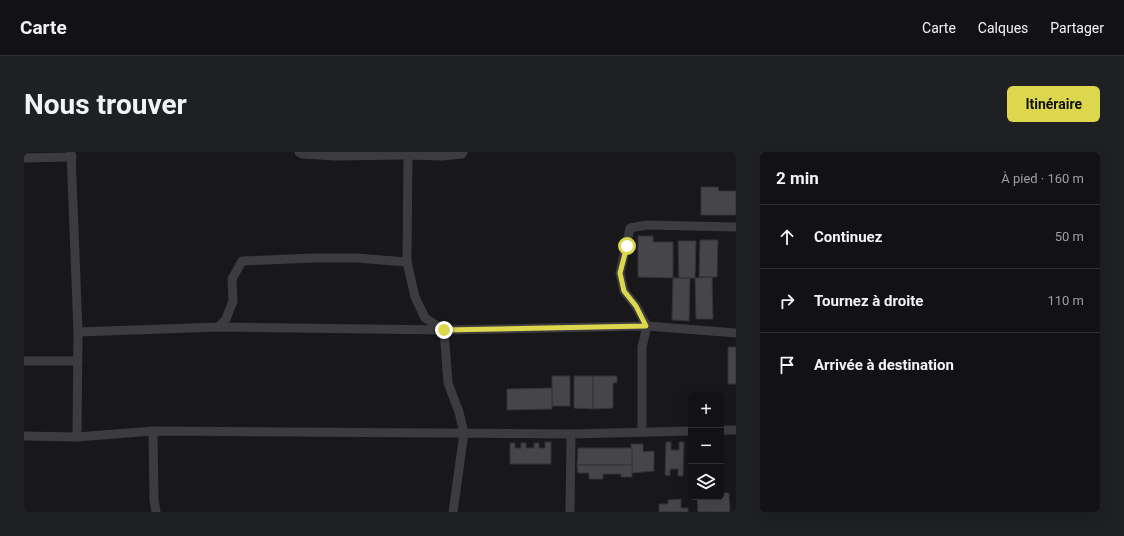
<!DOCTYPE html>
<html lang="fr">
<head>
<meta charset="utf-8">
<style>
	:root { --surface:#121214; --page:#1f2022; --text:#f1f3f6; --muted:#9c9ea0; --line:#313234; --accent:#ddd74d }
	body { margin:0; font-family:Roboto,sans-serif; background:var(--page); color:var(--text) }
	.controls { position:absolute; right:12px; bottom:12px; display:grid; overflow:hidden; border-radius:6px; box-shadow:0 4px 16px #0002 }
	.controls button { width:36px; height:36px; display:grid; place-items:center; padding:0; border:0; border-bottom:1px solid var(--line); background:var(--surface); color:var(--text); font:20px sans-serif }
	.stop { position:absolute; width:12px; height:12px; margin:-9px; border:3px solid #ddd74d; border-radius:50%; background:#fff }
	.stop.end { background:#ddd74d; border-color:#fff; box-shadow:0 1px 4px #0008 }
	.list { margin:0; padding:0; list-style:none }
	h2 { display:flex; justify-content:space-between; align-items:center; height:52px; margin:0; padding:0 16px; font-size:17px }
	h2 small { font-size:13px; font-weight:400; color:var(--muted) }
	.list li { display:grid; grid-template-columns:26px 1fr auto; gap:12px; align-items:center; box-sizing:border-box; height:64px; padding:0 16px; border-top:1px solid var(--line) }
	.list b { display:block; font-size:15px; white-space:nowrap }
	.list em { font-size:13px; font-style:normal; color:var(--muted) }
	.icon { flex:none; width:22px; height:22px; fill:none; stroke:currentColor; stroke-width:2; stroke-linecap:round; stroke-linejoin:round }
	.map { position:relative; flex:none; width:712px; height:360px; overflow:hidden; border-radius:6px }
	header { display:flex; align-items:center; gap:24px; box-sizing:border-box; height:56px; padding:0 20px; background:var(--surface); border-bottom:1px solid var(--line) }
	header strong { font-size:19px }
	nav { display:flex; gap:22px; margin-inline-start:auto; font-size:14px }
	.intro { display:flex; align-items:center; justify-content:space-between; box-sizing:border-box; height:96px; padding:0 24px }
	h1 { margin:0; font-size:28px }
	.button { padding:10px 18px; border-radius:6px; background:var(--accent); color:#111; font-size:14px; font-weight:700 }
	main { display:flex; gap:24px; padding:0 24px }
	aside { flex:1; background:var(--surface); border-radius:6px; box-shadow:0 4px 16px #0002 }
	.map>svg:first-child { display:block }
	.building { fill:#464549; stroke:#333235 }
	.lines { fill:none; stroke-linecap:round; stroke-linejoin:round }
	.minor { stroke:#3c3b40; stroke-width:9 }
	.route { stroke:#ddd74d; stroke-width:5 }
</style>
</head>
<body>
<header>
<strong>Carte</strong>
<nav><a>Carte</a><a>Calques</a><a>Partager</a></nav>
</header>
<div class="intro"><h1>Nous trouver</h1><a class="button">Itinéraire</a></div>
<main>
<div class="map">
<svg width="712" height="360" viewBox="0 0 712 360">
	<rect width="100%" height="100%" fill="#18181a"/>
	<!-- building -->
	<g class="building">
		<path d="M677 35H694L695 39H712V63H677Z"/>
		<path d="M614 84H629V90H649V126L614 125Z"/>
		<path d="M676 88H694L693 125H675Z"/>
		<path d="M654 89H672L671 126H655Z"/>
		<path d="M688 125 689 167H672L671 126Z"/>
		<path d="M649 126H666L665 169 648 168Z"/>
		<rect x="704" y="195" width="8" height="37"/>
		<rect x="528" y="224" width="18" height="30"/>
		<path d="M550 224H569V257L550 256Z"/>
		<path d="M569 224H593V231H589V256L569 257Z"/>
		<path d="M528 236V257L483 258V237Z"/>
		<path d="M521 290H527V312H486V291H491V296H497V291H502V296H510V291H515V296H521Z"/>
		<path d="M642 290H647V298H655V290H660L659 324H654V317H646V324L641 323Z"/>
		<path d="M607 292H619V300L630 299V319L608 321Z"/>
		<path d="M554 296H608V313H553Z"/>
		<path d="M553 313H608V325H597V322H579V327H565V321H554Z"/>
		<path d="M697 341H705L706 360H674L673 345H697Z"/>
		<path d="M657 347V356H664V360H635V352H644V348Z"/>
	</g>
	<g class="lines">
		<!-- minor -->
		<g class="minor">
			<path d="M47 0 54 180 53 285"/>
			<path d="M275 0 278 2 311 4 384 3"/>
			<path d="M0 6 48 5"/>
			<path d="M195 175 202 167 209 149 208 127 218 109 291 106H332L383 110"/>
			<path d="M54 180 195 175 420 178 623 174 712 181"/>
			<path d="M0 209H54"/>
			<path d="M697 278H712"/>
			<path d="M129 279 130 347 132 360"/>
			<path d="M618 280V195L623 174 612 154 600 139 596 121 606 76 623 73 712 75"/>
			<path d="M0 284 53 285 129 279 547 282 667 279"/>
			<path d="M429 360 440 281 435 260 424 231 420 178 401 166 391 145 383 110 384 3 418 4 438 2 439 0"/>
			<path d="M546 360 547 282"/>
		</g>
	</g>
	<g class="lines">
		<!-- route -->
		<path class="route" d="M420 178 622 174 612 154 600 139 596 121 603 94"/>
	</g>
</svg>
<div class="controls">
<button>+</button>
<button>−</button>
<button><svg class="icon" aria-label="layers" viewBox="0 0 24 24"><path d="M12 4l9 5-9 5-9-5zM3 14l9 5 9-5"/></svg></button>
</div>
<div class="stop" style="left:603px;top:94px"></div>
<div class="stop end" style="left:420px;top:178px"></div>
</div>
<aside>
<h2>2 min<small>À pied · 160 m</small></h2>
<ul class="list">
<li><svg class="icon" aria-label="ahead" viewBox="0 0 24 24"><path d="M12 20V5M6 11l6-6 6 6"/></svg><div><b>Continuez</b></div><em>50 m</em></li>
<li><svg class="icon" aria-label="right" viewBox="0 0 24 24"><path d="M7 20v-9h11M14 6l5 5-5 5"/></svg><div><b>Tournez à droite</b></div><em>110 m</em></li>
<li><svg class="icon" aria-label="arrive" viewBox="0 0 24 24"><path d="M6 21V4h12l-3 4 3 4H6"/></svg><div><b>Arrivée à destination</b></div></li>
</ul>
</aside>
</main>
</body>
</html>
